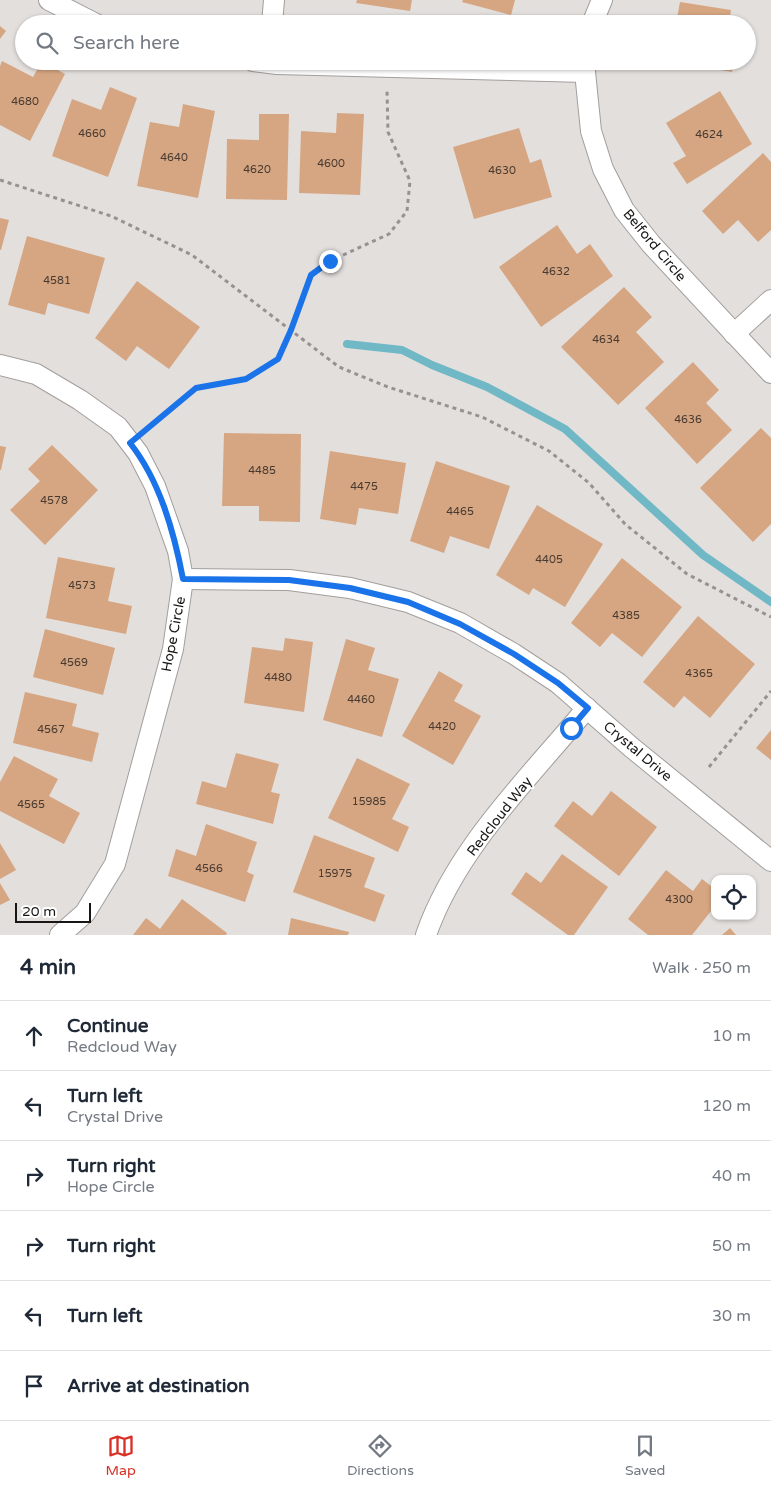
<!DOCTYPE html>
<html lang="en">
<head>
<meta charset="utf-8">
<style>
	:root { --surface:#fff; --page:#f2f2f3; --text:#1f2937; --muted:#747a83; --line:#e0e1e3; --accent:#d93025 }
	body { margin:0; font-family:"Varela Round",sans-serif; background:var(--page); color:var(--text) }
	.controls { position:absolute; right:15px; bottom:15px; display:grid; overflow:hidden; border-radius:10px; box-shadow:0 1px 4px #0004 }
	.controls button { width:45px; height:45px; display:grid; place-items:center; padding:0; border:0; border-bottom:1px solid var(--line); background:var(--surface); color:var(--text); font:25px sans-serif }
	.scale { position:absolute; left:15px; bottom:12px; width:76px; box-sizing:border-box; padding-left:5px; border:2px solid #181615; border-top:0; font-size:14px; line-height:18px; white-space:nowrap; color:#181615; -webkit-text-stroke:4px #fff; paint-order:stroke }
	.stop { position:absolute; width:15px; height:15px; margin:-11px; border:4px solid #1a73e8; border-radius:50%; background:#fff }
	.stop.end { background:#1a73e8; border-color:#fff; box-shadow:0 1px 5px #0008 }
	.list { margin:0; padding:0; list-style:none }
	h2 { display:flex; justify-content:space-between; align-items:center; height:65px; margin:0; padding:0 20px; font-size:21px }
	h2 small { font-size:16px; font-weight:400; color:var(--muted) }
	.list li { display:grid; grid-template-columns:32px 1fr auto; gap:15px; align-items:center; box-sizing:border-box; height:70px; padding:0 20px; border-top:1px solid var(--line) }
	.list b { display:block; font-size:19px; white-space:nowrap }
	.list p { margin:0; font-size:16px; white-space:nowrap; color:var(--muted) }
	.list em { font-size:16px; font-style:normal; color:var(--muted) }
	.icon { flex:none; width:28px; height:28px; fill:none; stroke:currentColor; stroke-width:2; stroke-linecap:round; stroke-linejoin:round }
	.map { position:relative; flex:none; width:771px; height:935px; overflow:hidden }
	.search { position:absolute; background:var(--surface); box-shadow:0 1px 4px #0004; left:15px; right:15px; top:15px; height:55px; display:flex; align-items:center; gap:12px; box-sizing:border-box; padding:0 18px; border-radius:28px; color:var(--muted); font-size:19px }
	.sheet { height:485px; background:var(--surface) }
	nav { display:flex; justify-content:space-around; align-items:center; box-sizing:border-box; height:70px; border-top:1px solid var(--line); background:var(--surface); font-size:14px; color:var(--muted) }
	nav a { display:grid; justify-items:center; gap:2px }
	nav .on { color:var(--accent) }
	.map>svg:first-child { display:block }
	.lines { fill:none; stroke-linecap:round; stroke-linejoin:round }
	.stream { stroke:#71b8c6; stroke-width:8 }
	.building { fill:#d6a682 }
	.minor-casing { stroke:#a29e9c; stroke-width:22 }
	.path { stroke:#959290; stroke-width:3; stroke-dasharray:4 4; stroke-linecap:butt }
	.minor { stroke:#fff; stroke-width:20 }
	.route { stroke:#1a73e8; stroke-width:6 }
	.labels { text-anchor:middle; stroke-width:4; stroke-linejoin:round; paint-order:stroke }
	.number-label { font-size:11px; fill:#483a30 }
	.street-label { font-size:14px; fill:#181615; stroke:#fff }
</style>
</head>
<body>
<div class="map">
<svg width="771" height="935" viewBox="0 0 771 935">
	<rect width="100%" height="100%" fill="#e3dfdd"/>
	<g class="lines">
		<!-- stream -->
		<path class="stream" d="M347 344 402 350 432 365 487 387 565 429 703 555 771 602"/>
	</g>
	<!-- building -->
	<g class="building">
		<path d="M357 0H412L410 11 356 3Z"/>
		<path d="M463 0H515L511 15 462 2Z"/>
		<path d="M680 2 731 10 729 24H676Z"/>
		<path d="M0 26 6 31 0 39Z"/>
		<path d="M2 61 33 77 42 61 65 74 30 141 0 125V66Z"/>
		<path d="M669 61H734L732 72Z"/>
		<path d="M110 87 137 98 108 177 52 156 72 99 101 110Z"/>
		<path d="M720 91 752 144 687 184 673 163 686 156 666 123Z"/>
		<path d="M183 104 215 111 198 198 137 186 150 122 179 127Z"/>
		<path d="M337 113 364 114 360 195 299 193 301 131 336 133Z"/>
		<path d="M259 114H289L287 200 226 199 227 139 259 140Z"/>
		<path d="M519 128 530 163 541 159 552 197 474 219 453 147Z"/>
		<path d="M763 153 771 162V230L758 242 738 220 723 234 702 211Z"/>
		<path d="M0 218 9 220 1 250H0Z"/>
		<path d="M557 225 577 254 590 244 613 276 541 327 499 267Z"/>
		<path d="M27 236 105 258 89 314 48 303 45 315 8 305Z"/>
		<path d="M137 281 200 327 169 369 137 346 126 361 95 338Z"/>
		<path d="M624 287 652 317 636 332 664 362 618 405 561 347Z"/>
		<path d="M693 362 719 390 706 403 732 430 697 464 645 408Z"/>
		<path d="M761 428 771 438V524L753 542 700 488Z"/>
		<path d="M224 433 301 434 300 522 259 521V506H222Z"/>
		<path d="M52 445 98 490 45 545 10 510 40 481 28 469Z"/>
		<path d="M0 446 6 447 1 470H0Z"/>
		<path d="M330 451 406 463 398 514 359 508 356 525 320 519Z"/>
		<path d="M436 461 510 486 489 549 450 536 444 553 410 541Z"/>
		<path d="M537 505 603 544 565 607 533 588 529 595 496 575Z"/>
		<path d="M58 557 115 568 108 601 132 606 126 634 46 618Z"/>
		<path d="M622 558 682 607 642 657 612 633 600 647 571 623Z"/>
		<path d="M698 616 755 664 710 718 684 696 674 708 643 682Z"/>
		<path d="M45 629 115 648 103 695 33 677Z"/>
		<path d="M285 638 313 642 304 712 244 703 252 647 283 651Z"/>
		<path d="M346 639 375 648 368 670 399 679 382 737 323 720Z"/>
		<path d="M439 671 463 685 454 701 481 716 453 765 402 736Z"/>
		<path d="M25 692 77 704 72 726 99 733 92 762 13 743Z"/>
		<path d="M771 730V760L756 748Z"/>
		<path d="M236 753 279 764 271 792 280 794 273 824 196 804 202 781 226 788Z"/>
		<path d="M14 756 58 779 49 796 80 813 64 844 0 811V782Z"/>
		<path d="M357 758 410 784 392 819 409 827 398 852 328 818Z"/>
		<path d="M611 791 657 827 619 876 554 826 573 801 592 816Z"/>
		<path d="M206 824 257 842 247 872 254 875 245 902 168 876 176 849 196 856Z"/>
		<path d="M314 835 375 858 364 887 385 895 375 922 293 892Z"/>
		<path d="M0 843 16 870 0 879Z"/>
		<path d="M562 854 608 887 574 935H568L511 894 526 872 541 883Z"/>
		<path d="M666 870 693 891 702 879 715 889V906L692 935H648L628 919Z"/>
		<path d="M0 883 10 900 0 905Z"/>
		<path d="M182 899 227 933 226 935H133L146 918 160 929Z"/>
		<path d="M291 918 349 932 348 935H288Z"/>
		<path d="M730 928 736 935H722Z"/>
	</g>
	<g class="lines">
		<!-- minor casing -->
		<g class="minor-casing">
			<g id="minor">
				<path d="M49 0 96 24"/>
				<path d="M272 24 274 0"/>
				<path d="M592 24 602 0"/>
				<path d="M253 61 277 64 585 72"/>
				<path d="M586 61 585 72 591 131 603 169 624 210 651 244 771 373"/>
				<path d="M734 334 771 300"/>
				<path d="M0 365 36 374 80 400 118 427 138 453 155 486 178 551 183 579 173 649 115 864 85 913 60 935"/>
				<path d="M183 579 289 580 350 588 408 602 460 623 514 654 558 683 631 747 771 861"/>
				<path d="M426 935C456 848 530 777 587 708"/>
			</g>
		</g>
		<!-- path -->
		<g class="path">
			<path d="M0 180 111 216 192 255 339 367 388 387 482 417 549 451 589 483 625 524 687 574 771 617"/>
			<path d="M147 428 196 388 246 379 278 359 291 330 311 275 330 261 389 234 407 211 410 181 388 132 387 90"/>
			<path d="M709 767 771 691"/>
		</g>
		<!-- minor -->
		<use href="#minor" class="minor"/>
	</g>
	<g class="lines">
		<!-- route -->
		<path class="route" d="M330 261 311 275 291 330 278 359 246 379 196 388 130 443C160 481 174 532 183 579L289 580 350 588 408 602 460 624 514 654 558 683 588 708 571 728"/>
	</g>
	<g class="labels">
		<!-- number labels -->
		<g class="number-label">
			<text x="25" y="105">4680</text>
			<text x="92" y="137">4660</text>
			<text x="709" y="138">4624</text>
			<text x="174" y="161">4640</text>
			<text x="331" y="167">4600</text>
			<text x="257" y="173">4620</text>
			<text x="502" y="174">4630</text>
			<text x="556" y="275">4632</text>
			<text x="57" y="284">4581</text>
			<text x="606" y="343">4634</text>
			<text x="688" y="423">4636</text>
			<text x="262" y="474">4485</text>
			<text x="364" y="490">4475</text>
			<text x="54" y="504">4578</text>
			<text x="460" y="515">4465</text>
			<text x="549" y="563">4405</text>
			<text x="82" y="589">4573</text>
			<text x="626" y="619">4385</text>
			<text x="74" y="666">4569</text>
			<text x="699" y="677">4365</text>
			<text x="278" y="681">4480</text>
			<text x="361" y="703">4460</text>
			<text x="442" y="730">4420</text>
			<text x="51" y="733">4567</text>
			<text x="369" y="805">15985</text>
			<text x="31" y="808">4565</text>
			<text x="209" y="872">4566</text>
			<text x="335" y="877">15975</text>
			<text x="679" y="903">4300</text>
		</g>
		<!-- street labels -->
		<g class="street-label">
			<text transform="translate(655 245) rotate(50)" y="5">Belford Circle</text>
			<text transform="translate(173 634) rotate(-79)" y="5">Hope Circle</text>
			<text transform="translate(638 751) rotate(40)" y="5">Crystal Drive</text>
			<text transform="translate(499 816) rotate(-52)" y="5">Redcloud Way</text>
		</g>
	</g>
</svg>
<div class="controls">
<button><svg class="icon" aria-label="locate" viewBox="0 0 24 24"><circle cx="12" cy="12" r="6"/><path d="M12 2v4M12 18v4M2 12h4M18 12h4"/></svg></button>
</div>
<div class="scale">20 m</div>
<div class="stop" style="left:571px;top:728px"></div>
<div class="stop end" style="left:330px;top:261px"></div>
<div class="search"><svg class="icon" aria-label="search" viewBox="0 0 24 24"><circle cx="10" cy="10" r="6"/><path d="M15 15l6 6"/></svg>Search here</div>
</div>
<section class="sheet">
<h2>4 min<small>Walk · 250 m</small></h2>
<ul class="list">
<li><svg class="icon" aria-label="ahead" viewBox="0 0 24 24"><path d="M12 20V5M6 11l6-6 6 6"/></svg><div><b>Continue</b><p>Redcloud Way</p></div><em>10 m</em></li>
<li><svg class="icon" aria-label="left" viewBox="0 0 24 24"><path d="M17 20v-9H6M10 6l-5 5 5 5"/></svg><div><b>Turn left</b><p>Crystal Drive</p></div><em>120 m</em></li>
<li><svg class="icon" aria-label="right" viewBox="0 0 24 24"><path d="M7 20v-9h11M14 6l5 5-5 5"/></svg><div><b>Turn right</b><p>Hope Circle</p></div><em>40 m</em></li>
<li><svg class="icon" aria-label="right" viewBox="0 0 24 24"><path d="M7 20v-9h11M14 6l5 5-5 5"/></svg><div><b>Turn right</b></div><em>50 m</em></li>
<li><svg class="icon" aria-label="left" viewBox="0 0 24 24"><path d="M17 20v-9H6M10 6l-5 5 5 5"/></svg><div><b>Turn left</b></div><em>30 m</em></li>
<li><svg class="icon" aria-label="arrive" viewBox="0 0 24 24"><path d="M6 21V4h12l-3 4 3 4H6"/></svg><div><b>Arrive at destination</b></div></li>
</ul>
</section>
<nav>
<a class="on"><svg class="icon" aria-label="map" viewBox="0 0 24 24"><path d="M3 6l6-2 6 2 6-2v14l-6 2-6-2-6 2zM9 4v14M15 6v14"/></svg>Map</a>
<a><svg class="icon" aria-label="directions" viewBox="0 0 24 24"><path d="M12 3l9 9-9 9-9-9zM9 14v-3h6M13 9l2 2-2 2"/></svg>Directions</a>
<a><svg class="icon" aria-label="saved" viewBox="0 0 24 24"><path d="M7 4h10v16l-5-4-5 4z"/></svg>Saved</a>
</nav>
</body>
</html>
